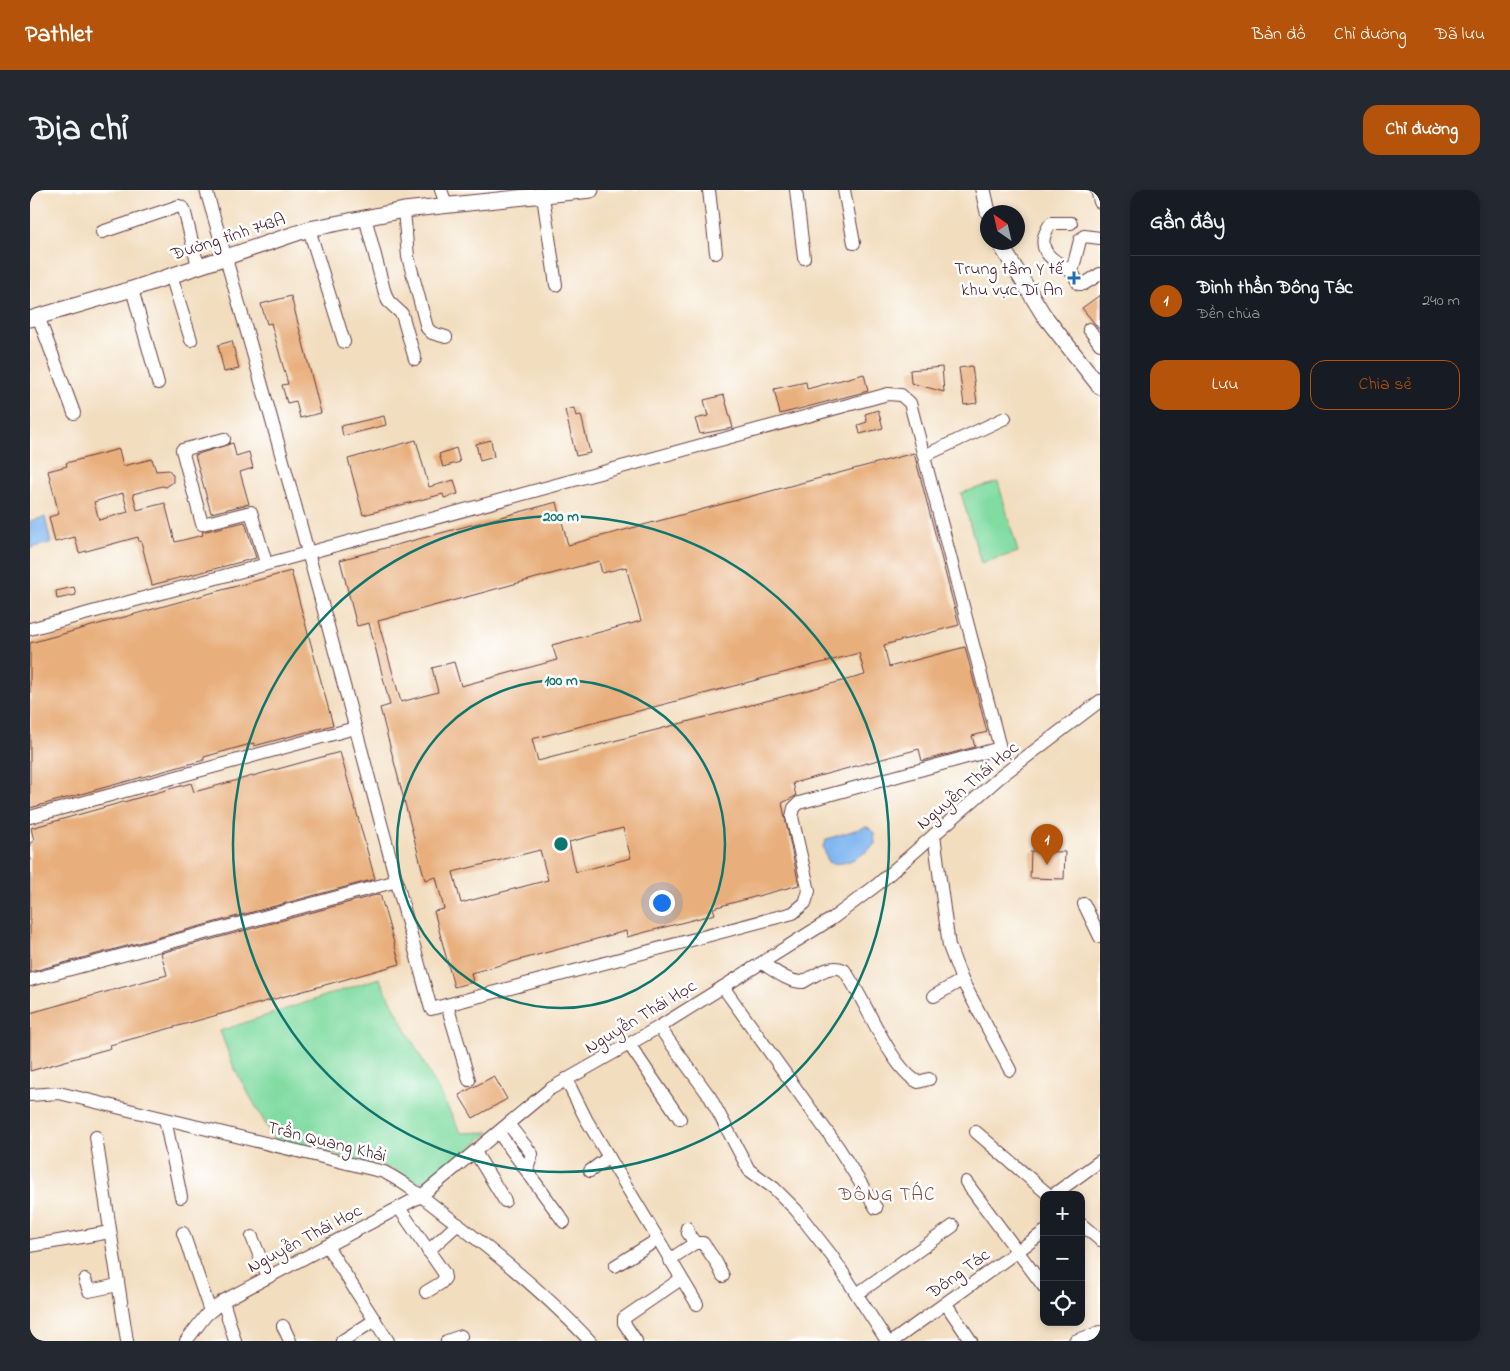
<!DOCTYPE html>
<html lang="vi">
<head>
<meta charset="utf-8">
<style>
	:root { --surface:#171b24; --page:#242831; --text:#f1f3f6; --muted:#9ea1a6; --line:#363941; --accent:#b45309 }
	body { margin:0; font-family:"Indie Flower",sans-serif; background:var(--page); color:var(--text) }
	.controls { position:absolute; right:15px; bottom:15px; display:grid; overflow:hidden; border-radius:10px; box-shadow:0 2px 8px #0003 }
	.controls button { width:45px; height:45px; display:grid; place-items:center; padding:0; border:0; border-bottom:1px solid var(--line); background:var(--surface); color:var(--text); font:25px sans-serif }
	.compass { position:absolute; left:950px; top:15px; width:45px; height:45px; border-radius:50%; background:var(--surface); box-shadow:0 2px 8px #0003; rotate:326deg }
	.you { position:absolute; left:631px; top:712px; width:18px; height:18px; margin:-12px; border:4px solid #fff; border-radius:50%; background:#1a73e8; box-shadow:0 0 0 8px #1a73e833 }
	.badge { display:grid; place-items:center; width:32px; height:32px; border-radius:50%; background:var(--accent); color:#fff; font-size:16px; font-weight:700 }
	.pin { position:absolute; translate:-50% -41px; filter:drop-shadow(0 1px 2px #0008) }
	.pin::after { content:''; position:absolute; top:26px; width:18px; height:15px; background:inherit; clip-path:polygon(0 0,100% 0,50% 100%) }
	.list { margin:0; padding:0; list-style:none }
	h2 { display:flex; justify-content:space-between; align-items:center; height:65px; margin:0; padding:0 20px; font-size:21px }
	h2 small { font-size:16px; font-weight:400; color:var(--muted) }
	.list li { display:grid; grid-template-columns:32px 1fr auto; gap:15px; align-items:center; box-sizing:border-box; height:90px; padding:0 20px; border-top:1px solid var(--line) }
	.list b { display:block; font-size:19px; white-space:nowrap }
	.list p { margin:0; font-size:16px; white-space:nowrap; color:var(--muted) }
	.list em { font-size:16px; font-style:normal; color:var(--muted) }
	.actions { display:flex; gap:10px; padding:15px 20px }
	.actions a { flex:1; padding:11px 0; border:1px solid var(--accent); border-radius:15px; text-align:center; font-size:18px; color:var(--accent) }
	.actions .main { background:var(--accent); color:#fff }
	.icon { flex:none; width:28px; height:28px; fill:none; stroke:currentColor; stroke-width:2; stroke-linecap:round; stroke-linejoin:round }
	.map { position:relative; flex:none; width:1070px; height:1151px; overflow:hidden; border-radius:15px }
	header { display:flex; align-items:center; gap:30px; box-sizing:border-box; height:70px; padding:0 25px; background:var(--accent); color:#fff }
	header strong { font-size:24px }
	nav { display:flex; gap:28px; margin-inline-start:auto; font-size:18px }
	.intro { display:flex; align-items:center; justify-content:space-between; box-sizing:border-box; height:120px; padding:0 30px }
	h1 { margin:0; font-size:35px }
	.button { padding:12px 22px; border-radius:15px; background:var(--accent); color:#fff; font-size:18px; font-weight:700 }
	main { display:flex; gap:30px; padding:0 30px }
	aside { flex:1; background:var(--surface); border-radius:15px; box-shadow:0 2px 8px #0003 }
	.map>svg:first-child { display:block }
	.green { fill:#81dca2; stroke:#667e66 }
	.water { fill:#81b7f0; stroke:#666b8e }
	.building { fill:#e8af7c; fill-rule:evenodd }
	.lines { fill:none; stroke-linecap:round; stroke-linejoin:round }
	.minor-casing { stroke:#633c41; stroke-width:14 }
	.major-casing { stroke:#633c41; stroke-width:17 }
	.minor { stroke:#fff; stroke-width:12 }
	.major { stroke:#fff; stroke-width:15 }
	.ring { fill:none; stroke:#0f766e; stroke-width:2.5 }
	.poi-dot { fill:#1f6fb2; stroke:#fff; stroke-width:2 }
	.labels { text-anchor:middle; stroke-width:5; stroke-linejoin:round; paint-order:stroke }
	.street-label { font-size:18px; fill:#4a1f2b; stroke:#fff }
	.poi-label { font-size:18px; fill:#4a1f2b; stroke:#fff; text-anchor:end }
	.neighbourhood-label { font-size:19px; letter-spacing:1px; fill:#815147; stroke:#fff }
	.centre { fill:#0f766e; stroke:#fff; stroke-width:2.5 }
	.ring-label { font-size:15px; text-anchor:middle; font-weight:bold; fill:#0f766e; stroke:#fff; stroke-width:5; stroke-linejoin:round; paint-order:stroke }
</style>
</head>
<body>
<header>
<strong>Pathlet</strong>
<nav><a>Bản đồ</a><a>Chỉ đường</a><a>Đã lưu</a></nav>
</header>
<div class="intro"><h1>Địa chỉ</h1><a class="button">Chỉ đường</a></div>
<main>
<div class="map">
<svg width="1070" height="1151" viewBox="0 0 1070 1151">
	<rect width="100%" height="100%" fill="#fff"/>
	<filter id="ink" filterUnits="userSpaceOnUse"><feTurbulence type="fractalNoise" baseFrequency=".02" numOctaves="2"/><feDisplacementMap in="SourceGraphic" scale="10" xChannelSelector="R" yChannelSelector="G"/><feConvolveMatrix kernelMatrix="1 2 1 2 8 2 1 2 1" color-interpolation-filters="sRGB"/></filter>
	<filter id="wash" filterUnits="userSpaceOnUse"><feTurbulence type="fractalNoise" baseFrequency=".0096" numOctaves="4" result="noise"/><feDisplacementMap in="SourceGraphic" scale="20" xChannelSelector="R" yChannelSelector="G"/><feGaussianBlur stdDeviation="1.12" result="paint"/><feColorMatrix in="noise" values="0 0 0 0 0 0 0 0 0 0 0 0 0 0 0 0 0 1.4 0 .05"/><feComposite in="paint" operator="in"/></filter>
	<g filter="url(#wash)">
		<rect width="100%" height="100%" fill="#f2ddbe"/>
		<!-- green -->
		<g class="green">
			<path d="M968 292 988 362 951 373 931 303Z"/>
			<path d="M349 788 431 943 459 942 397 997 363 979 244 949 204 878 190 841Z"/>
		</g>
		<!-- water -->
		<g class="water">
			<path d="M15 327 21 353 0 358V331Z"/>
			<path d="M835 637H838L844 643 845 654C833 665 815 678 798 672L793 656 797 649Z"/>
		</g>
		<g id="blocks">
			<!-- building -->
			<g class="building">
				<path d="M1070 105V140L1052 118Z"/>
				<path d="M261 106 291 223 270 228 266 211 257 213 252 195 258 194 241 133 237 134 231 114Z"/>
				<path d="M202 151 209 179 194 182 188 155Z"/>
				<path d="M942 176 947 213 934 215 929 178Z"/>
				<path d="M912 177 914 202 881 193 880 180Z"/>
				<path d="M834 184 838 201 750 224 744 199 776 192 777 199Z"/>
				<path d="M694 205 703 238 670 244 665 229 678 226 674 210Z"/>
				<path d="M544 218 546 226 551 225 560 263 546 266 535 220Z"/>
				<path d="M848 220 853 238 830 244 828 235 837 232 835 224Z"/>
				<path d="M354 226 356 235 313 246 311 236Z"/>
				<path d="M386 250 399 297 424 290 428 304 414 308 413 304 333 325 318 269Z"/>
				<path d="M461 250 464 267 450 271 446 254Z"/>
				<path d="M203 253 206 266 219 262 223 278 210 282 219 314 181 323 165 265Z"/>
				<path d="M426 258 430 272 413 277 409 264Z"/>
				<path d="M89 259 93 276 122 269 126 281 139 280 143 285V292L136 297 132 296 103 304 107 320 135 313 145 352 173 345 172 342 215 332 226 368 122 395 111 351 109 352 108 347 49 363 45 347 25 352 19 327 29 324 18 281 37 276 36 273ZM93 303 98 322 69 330 64 312Z"/>
				<path d="M884 263 929 435 854 455 859 477 935 457 957 542 942 546 945 557 892 571 889 559 763 593 766 606 752 613 769 695 683 718 685 724 597 747 596 741 441 783 443 792 424 797 404 721 414 719 406 687 395 690 350 518 360 515 339 433 327 436 310 370 527 312 538 355ZM569 371 572 383 596 377 611 431 522 455 527 470 431 496 424 472 402 478 408 502 371 512 348 431ZM829 463 835 485 508 571 502 549ZM593 638 601 668 546 682 539 652ZM510 660 518 690 431 713 423 682Z"/>
				<path d="M261 381 303 535 224 556V553L174 567V570L0 618V453Z"/>
				<path d="M44 397 46 405 27 409 26 401Z"/>
				<path d="M310 562 345 689 0 782V653L4 651 1 638 161 593 164 602Z"/>
				<path d="M1001 661 1035 662 1034 689 1000 688Z"/>
				<path d="M350 704 370 774 80 855 81 858 0 881V823L137 785 131 763Z"/>
				<path d="M464 886 477 909 443 928 429 905Z"/>
			</g>
		</g>
	</g>
	<g filter="url(#ink)">
		<use href="#blocks" fill-opacity="0" stroke="#633c41" stroke-width="1"/>
		<g class="lines">
			<!-- minor casing -->
			<g class="minor-casing">
				<g id="minor">
					<path d="M411 0 416 14"/>
					<path d="M679 0 686 63"/>
					<path d="M766 0 774 68"/>
					<path d="M814 0 824 53"/>
					<path d="M1067 0 1070 12"/>
					<path d="M513 6 526 95"/>
					<path d="M374 20 378 67 397 138 402 143 416 147"/>
					<path d="M335 27 354 100 358 111 372 124 385 169"/>
					<path d="M1041 33H1021C1017 38 1016 41 1014 47 1010 66 1028 72 1042 82"/>
					<path d="M279 39 314 152"/>
					<path d="M72 42 149 16 154 19 168 76"/>
					<path d="M1070 48 1054 46 1050 50 1042 82 1049 94H1054L1070 84"/>
					<path d="M141 85 161 150"/>
					<path d="M102 99 128 193"/>
					<path d="M8 126 44 223"/>
					<path d="M1059 139 1070 154"/>
					<path d="M194 249 152 260 172 334 221 322 236 373"/>
					<path d="M894 266 975 228"/>
					<path d="M0 439 858 204 871 205 880 213 970 558 769 613 764 618 762 627 779 701 775 713 763 723 401 819C327 546 256 272 176 0"/>
					<path d="M0 627 325 538"/>
					<path d="M904 645 919 756 932 790 980 880"/>
					<path d="M1054 714 1070 747"/>
					<path d="M732 773C745 781 758 792 773 792 786 785 801 773 814 780 834 806 860 878 888 892L899 889"/>
					<path d="M0 790 367 691"/>
					<path d="M693 797 808 957 846 1018"/>
					<path d="M904 806 932 790"/>
					<path d="M417 815 439 890"/>
					<path d="M629 837 680 907 719 980 744 998 766 1020 802 1066 857 1151"/>
					<path d="M599 854 650 929"/>
					<path d="M536 889 556 929 667 1114"/>
					<path d="M0 905 29 903 354 982C381 996 402 1015 426 1033 473 1069 519 1107 560 1151"/>
					<path d="M135 929 151 1007"/>
					<path d="M478 934 502 964 497 979"/>
					<path d="M946 942 1019 1005"/>
					<path d="M469 943 534 1032"/>
					<path d="M66 947 97 1151"/>
					<path d="M445 962 475 1011"/>
					<path d="M560 981 579 967"/>
					<path d="M936 992 1014 1097"/>
					<path d="M1023 1005 1070 971"/>
					<path d="M369 1018 414 1083 415 1088 411 1093 396 1102"/>
					<path d="M1051 1034 1070 1050"/>
					<path d="M153 1043 180 1121"/>
					<path d="M222 1047 238 1087"/>
					<path d="M665 1053H673L686 1072 693 1086"/>
					<path d="M0 1056 80 1042"/>
					<path d="M297 1056 358 1151"/>
					<path d="M398 1061 428 1034"/>
					<path d="M639 1070 665 1053 658 1043 657 1038"/>
					<path d="M585 1076 627 1050"/>
					<path d="M55 1090 59 1101 88 1095"/>
					<path d="M827 1104 923 1036"/>
					<path d="M193 1111 205 1151"/>
					<path d="M916 1114 941 1151"/>
					<path d="M253 1136 260 1151"/>
					<path d="M156 1151 176 1125 193 1111 391 1006 520 899 629 837 803 728 848 694 970 587 1070 511"/>
					<path d="M312 1151 345 1130"/>
					<path d="M417 1151 431 1146"/>
					<path d="M606 1151 594 1133V1128L651 1089"/>
					<path d="M863 1151 1014 1042"/>
					<path d="M1045 1151 1070 1142"/>
				</g>
			</g>
			<!-- major casing -->
			<g class="major-casing">
				<g id="major">
					<path d="M953 0 958 22"/>
					<path d="M969 52 1013 124 1070 197"/>
					<path d="M0 129 102 99 279 39 374 20 561 0"/>
				</g>
			</g>
			<!-- minor -->
			<use href="#minor" class="minor"/>
			<!-- major -->
			<use href="#major" class="major"/>
		</g>
	</g>
	<!-- distance rings -->
	<g class="ring">
		<circle cx="531" cy="654" r="164"/>
		<circle cx="531" cy="654" r="328"/>
	</g>
	<!-- markers -->
	<path class="poi-dot" d="M1041.5 80.5h5v5h5v5h-5v5h-5v-5h-5v-5h5z"/>
	<g class="labels">
		<!-- street labels -->
		<g class="street-label">
			<text transform="translate(198 46) rotate(-18)" y="6">Đường tỉnh 743A</text>
			<text transform="translate(937 595) rotate(-40)" y="6">Nguyễn Thái Học</text>
			<text transform="translate(610 826) rotate(-31)" y="6">Nguyễn Thái Học</text>
			<text transform="translate(297 951) rotate(14)" y="6">Trần Quang Khải</text>
			<text transform="translate(274 1048) rotate(-28)" y="6">Nguyễn Thái Học</text>
			<text transform="translate(928 1083) rotate(-36)" y="6">Đông Tác</text>
		</g>
		<!-- poi labels -->
		<g class="poi-label">
			<text x="1033" y="84">Trung tâm Y tế<tspan x="1033" dy="21">khu vực Dĩ An</tspan></text>
		</g>
		<!-- neighbourhood labels -->
		<g class="neighbourhood-label">
			<text x="857" y="1010">ĐÔNG TÁC</text>
		</g>
	</g>
	<circle cx="531" cy="654" r="8" class="centre"/>
	<g class="ring-label">
		<text x="531" y="331">200 m</text>
		<text x="531" y="495">100 m</text>
	</g>
</svg>
<div class="controls">
<button>+</button>
<button>−</button>
<button><svg class="icon" aria-label="locate" viewBox="0 0 24 24"><circle cx="12" cy="12" r="6"/><path d="M12 2v4M12 18v4M2 12h4M18 12h4"/></svg></button>
</div>
<svg class="compass" viewBox="-18 -18 36 36"><path d="M0-13l5 13h-10z" fill="#e53935"/><path d="M0 13l5-13h-10z" fill="#9ea1a6"/></svg>
<div class="you"></div>
<div class="pin badge" style="left:1017px;top:675px">1</div>
</div>
<aside>
<h2>Gần đây<small></small></h2>
<ul class="list">
<li><span class="badge">1</span><div><b>Đình thần Đông Tác</b><p>Đền chùa</p></div><em>240 m</em></li>
</ul>
<div class="actions"><a class="main">Lưu</a><a>Chia sẻ</a></div>
</aside>
</main>
</body>
</html>
